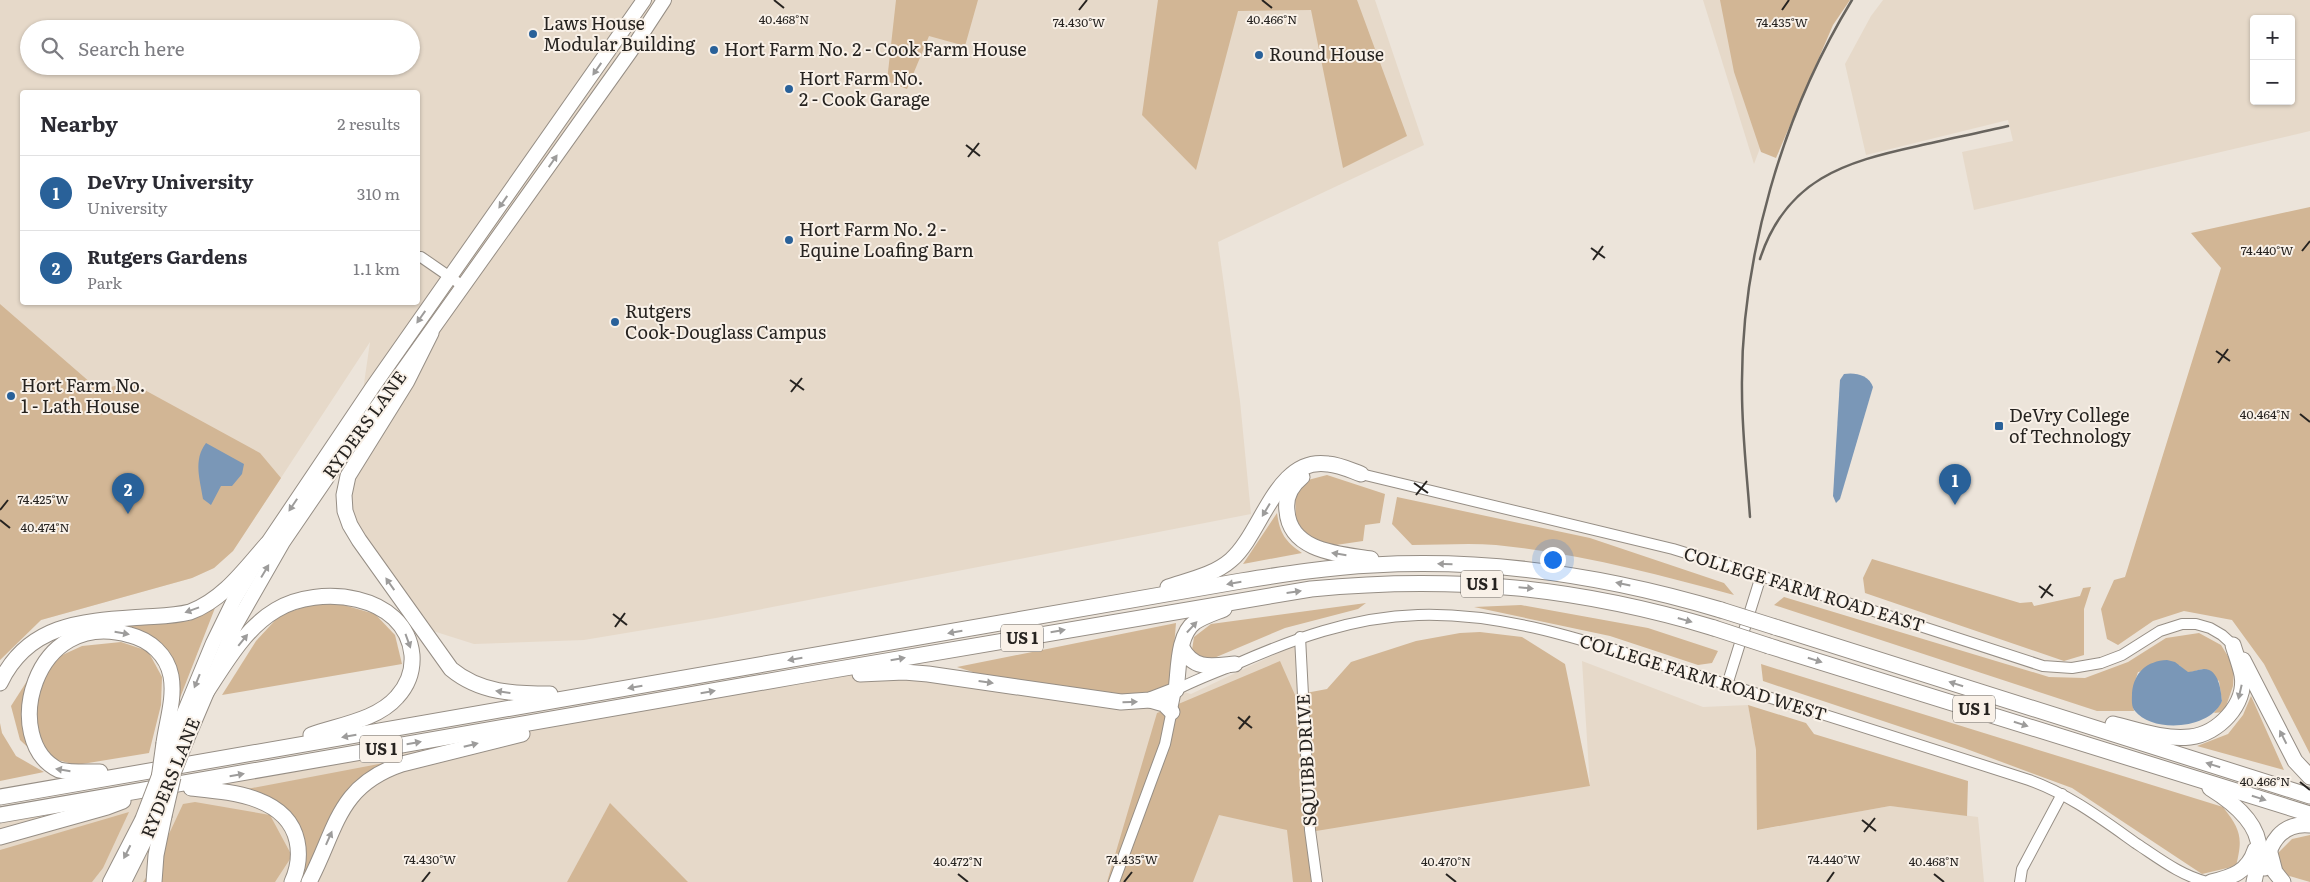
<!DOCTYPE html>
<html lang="en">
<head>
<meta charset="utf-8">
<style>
	:root { --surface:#fff; --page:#f7f7f7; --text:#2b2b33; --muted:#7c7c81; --line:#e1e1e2; --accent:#296199 }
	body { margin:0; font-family:Literata,serif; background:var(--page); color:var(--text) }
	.controls { position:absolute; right:15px; top:15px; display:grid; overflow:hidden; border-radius:5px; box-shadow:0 1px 4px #0004 }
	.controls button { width:45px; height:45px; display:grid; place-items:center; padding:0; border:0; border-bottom:1px solid var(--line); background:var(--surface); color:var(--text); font:25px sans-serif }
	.you { position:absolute; left:1552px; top:559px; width:18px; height:18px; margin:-12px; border:4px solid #fff; border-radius:50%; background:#1a73e8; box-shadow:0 0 0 8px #1a73e833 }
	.badge { display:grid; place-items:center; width:32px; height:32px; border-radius:50%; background:var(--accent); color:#fff; font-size:16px; font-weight:700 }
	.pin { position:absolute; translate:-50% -41px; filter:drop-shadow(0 1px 2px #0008) }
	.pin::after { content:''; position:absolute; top:26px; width:18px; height:15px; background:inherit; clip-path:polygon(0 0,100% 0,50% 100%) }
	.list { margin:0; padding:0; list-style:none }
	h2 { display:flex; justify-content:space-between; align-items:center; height:65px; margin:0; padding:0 20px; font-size:21px }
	h2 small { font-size:16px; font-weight:400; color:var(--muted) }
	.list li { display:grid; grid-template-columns:32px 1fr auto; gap:15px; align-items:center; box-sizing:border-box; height:75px; padding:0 20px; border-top:1px solid var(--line) }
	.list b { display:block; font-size:19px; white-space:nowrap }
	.list p { margin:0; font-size:16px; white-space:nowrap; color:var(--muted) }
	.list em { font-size:16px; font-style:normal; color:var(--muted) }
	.icon { flex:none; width:28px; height:28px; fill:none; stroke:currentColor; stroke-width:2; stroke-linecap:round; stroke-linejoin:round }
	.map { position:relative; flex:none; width:2310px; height:882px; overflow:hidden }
	.search { position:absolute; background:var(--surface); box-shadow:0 1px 4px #0004; left:20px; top:20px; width:400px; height:55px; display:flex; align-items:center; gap:12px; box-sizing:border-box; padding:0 18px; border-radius:28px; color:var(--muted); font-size:19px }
	.panel { position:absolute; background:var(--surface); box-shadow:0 1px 4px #0004; left:20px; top:90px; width:400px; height:215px; border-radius:5px }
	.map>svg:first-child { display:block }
	.built { fill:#e6d9c9; fill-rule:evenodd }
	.green { fill:#d2b695 }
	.water { fill:#7a97b7 }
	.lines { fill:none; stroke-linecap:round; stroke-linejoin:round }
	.minor-casing { stroke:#968e85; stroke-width:12 }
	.major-casing { stroke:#968e85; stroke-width:16 }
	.highway-casing { stroke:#968e85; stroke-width:17 }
	.minor { stroke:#fff; stroke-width:10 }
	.major { stroke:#fff; stroke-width:14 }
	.highway { stroke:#fff; stroke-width:15 }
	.rail { stroke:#68645e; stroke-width:2.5 }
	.major-bridge-casing { stroke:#968e85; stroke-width:16; stroke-linecap:butt }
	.highway-bridge-casing { stroke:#968e85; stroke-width:17; stroke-linecap:butt }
	.major-bridge { stroke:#fff; stroke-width:14 }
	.highway-bridge { stroke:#fff; stroke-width:15 }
	.oneway { fill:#9d9c9b }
	.ticks { fill:none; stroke:#262320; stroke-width:2 }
	.poi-dot { fill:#296199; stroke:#f9f1e8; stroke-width:2 }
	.labels { text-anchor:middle; stroke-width:4; stroke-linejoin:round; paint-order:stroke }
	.shield { fill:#f9f1e8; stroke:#65615c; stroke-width:1 }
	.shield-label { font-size:16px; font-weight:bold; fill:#262320 }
	.poi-label { font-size:18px; fill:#262320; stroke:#f9f1e8; text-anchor:start }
	.street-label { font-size:18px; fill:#262320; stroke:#f9f1e8 }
	.ticks-label { font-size:12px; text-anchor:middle; fill:#262320; stroke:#f9f1e8; stroke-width:4; stroke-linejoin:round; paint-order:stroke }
</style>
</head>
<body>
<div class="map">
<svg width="2310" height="882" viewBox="0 0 2310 882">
	<rect width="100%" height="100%" fill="#ece4da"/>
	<!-- built -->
	<g class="built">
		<path d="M0 0H1375L1424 145 1218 242 1240 401 1251 514 716 618 584 640 474 644 433 631 351 522 352 467 370 342 233 551 214 568 192 578 41 620 0 660ZM29 29H411V66H29ZM22 92H418V302H22Z"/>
		<path d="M1703 0H1816L1754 164Z"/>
		<path d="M1883 0H2310V131L1974 210 1962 152 2013 141 2008 120 1866 155 1845 64 1871 16ZM2254 19H2291V101H2254Z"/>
		<path d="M1299 643 1309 815 1590 786 1582 661 1703 707 1748 705 1756 750 1758 830 1890 806 1978 817 1984 882H0V815L798 676 892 672 1110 701 1176 690 1191 694Z"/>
	</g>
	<!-- green -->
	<g class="green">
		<path d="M896 0H978L965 46 929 36 907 89 887 81Z"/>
		<path d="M1158 0H1357L1407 136 1343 168 1311 10 1238 11 1196 170 1142 115Z"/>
		<path d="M1720 0H1850L1833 25 1776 158 1761 152 1734 72Z"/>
		<path d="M2310 207V754L2264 664 2232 620 2184 611 2153 621 2118 645 2107 639 2101 609 2114 580 2125 577 2221 268 2191 233Z"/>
		<path d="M0 304 99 390 130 382 260 453 281 478 233 551 214 568 192 578 41 620 0 660Z"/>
		<path d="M1327 475 1385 494 1380 523 1365 525 1363 541 1329 546 1309 538 1296 520 1295 496 1308 480Z"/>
		<path d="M1397 497 1590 538 1724 583 1734 595C1656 574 1577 553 1496 545 1469 543 1440 545 1412 545L1392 524Z"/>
		<path d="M1277 513C1280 534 1285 541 1302 553L1243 564Z"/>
		<path d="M1872 559 2020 603 2032 602 2034 606 2080 596 2083 588 2091 587 2084 609V655L2064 661 1865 593 1863 578Z"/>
		<path d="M1784 597 2049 677 2085 678 2128 662 2166 638 2199 633 2221 645 2234 666 2233 686 2224 712 2214 713 2222 701 2219 681 2202 669 2188 673 2179 665 2138 672C2133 686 2131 697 2134 711H2097L1774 605Z"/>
		<path d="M326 600 375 614 395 635 402 664 222 695 256 641 280 615Z"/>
		<path d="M1366 603 1358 609 1285 628 1214 658H1199L1192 650 1194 637 1211 624Z"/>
		<path d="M1521 605 1648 628 1718 651 1712 663 1698 665 1610 636 1474 607Z"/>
		<path d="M215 608 178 703 177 671 166 653 116 626 189 621Z"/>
		<path d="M1176 623 1171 684 1149 695 1110 694 998 680 957 667Z"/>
		<path d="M1480 632 1522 637 1565 664 1590 786 1310 832 1311 882H1293L1287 830 1219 815 1193 882H1107L1157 713 1280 661 1295 695 1327 689 1351 662 1416 641 1460 633Z"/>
		<path d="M121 642 148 651 162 677 161 705 149 753 76 765 35 754 20 740 11 706 36 667 82 646Z"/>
		<path d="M1761 664 2223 807C2241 830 2243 838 2236 866L2202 874 2072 788 1964 748 1763 681Z"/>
		<path d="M2251 696 2284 770 2197 746 2228 734 2243 715Z"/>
		<path d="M1748 705 1806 723 1814 734 1968 781 1967 816 1890 806 1757 830 1756 750Z"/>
		<path d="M0 723 2 733 16 756 44 772 0 781Z"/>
		<path d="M384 763 351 787 304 880 303 843 265 799 247 789Z"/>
		<path d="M195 802 270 815 292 856 275 882H143L154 866 183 804Z"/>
		<path d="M610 803 688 882H567Z"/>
		<path d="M129 812 103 868 92 882H0V850Z"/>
		<path d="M2310 835V882L2283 874 2277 854 2292 839Z"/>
	</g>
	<!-- water -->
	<g class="water">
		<path d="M1844 374C1855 372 1869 375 1873 387L1840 499 1836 503 1833 496 1840 380Z"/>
		<path d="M206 443 244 464 242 474 232 486H221L211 505 203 499C200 479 193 460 206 443Z"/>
		<path d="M2167 660 2175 662 2188 672C2193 672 2199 669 2204 669 2219 669 2221 691 2222 701 2210 730 2152 733 2135 711 2131 707 2132 699 2132 693 2134 672 2147 661 2167 660Z"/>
	</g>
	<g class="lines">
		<!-- minor casing -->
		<g class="minor-casing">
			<g id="minor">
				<path d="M421 257 463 286"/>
				<path d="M1361 474 1673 549 1880 613 2043 666 2072 668 2101 663 2122 655 2160 631 2182 624H2196L2210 628 2222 635 2233 645"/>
				<path d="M1300 637 1310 830 1317 882"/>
				<path d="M1727 685 1761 576"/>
				<path d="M1114 882 1165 744 1176 690C1195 680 1214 673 1234 665 1293 639 1352 617 1418 615 1509 612 1597 645 1683 671 1799 706 1914 743 2029 780 2069 794 2103 820 2137 844 2160 859 2180 875 2207 882"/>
				<path d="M2020 882 2022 869 2062 794"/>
			</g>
		</g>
		<!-- major casing -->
		<g class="major-casing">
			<g id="major">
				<path d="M187 739 235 626 283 542 337 463 630 52 664 0"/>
				<path d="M172 742 213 643 234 600 267 544 372 388 644 0"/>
				<path d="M110 882 142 820"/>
				<path d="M124 882 156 818"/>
			</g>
		</g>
		<!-- highway casing -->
		<g class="highway-casing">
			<g id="highway">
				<path d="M431 333 407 381 348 476 344 495 345 511 350 525 359 540 451 669C480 693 514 694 550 694"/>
				<path d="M1302 477C1291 486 1285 497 1287 511 1290 552 1340 554 1371 559"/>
				<path d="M1168 587C1189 580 1214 575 1231 560 1263 532 1276 456 1328 464 1340 465 1350 470 1361 474"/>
				<path d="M1775 627 2310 796"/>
				<path d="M1769 646 2310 814"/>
				<path d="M1182 648C1194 671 1213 666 1235 664"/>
				<path d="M2243 660 2295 761 2310 777"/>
				<path d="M860 674 904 672 928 674 1121 702 1150 700 1176 690C1179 670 1177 635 1195 622 1204 616 1214 613 1224 609"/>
				<path d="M0 683C29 622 86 621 144 617 159 616 175 616 190 612 223 600 245 569 267 544"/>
				<path d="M205 694C225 664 244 629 276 610 318 584 406 593 412 655 413 670 408 685 397 697 377 720 339 725 311 735"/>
				<path d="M1150 700 1164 704 1172 712"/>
				<path d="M2113 724C2137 730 2165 740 2190 737 2218 734 2247 704 2242 675 2240 665 2236 655 2233 645"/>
				<path d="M100 772C87 772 72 773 59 770 0 742 32 606 130 635 150 640 167 655 171 676 175 698 167 721 164 743"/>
				<path d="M191 788C228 792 287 795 297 841 300 855 298 869 292 882"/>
				<path d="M2210 788C2231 801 2260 823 2259 851 2259 861 2256 872 2254 882"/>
				<path d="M0 797 1241 581C1285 574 1329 567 1373 565 1492 558 1607 576 1721 610"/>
				<path d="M0 815 798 676 1311 589C1454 575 1577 587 1714 628"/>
				<path d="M0 837 107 807 123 801"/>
				<path d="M2270 853 2275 872 2283 882"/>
				<path d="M2265 868C2269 843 2282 822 2310 825"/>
				<path d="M154 882 156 855 164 816"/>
				<path d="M309 882C337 829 337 786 402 764L522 734"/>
				<path d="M2211 882C2232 877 2248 872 2255 850"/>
			</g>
		</g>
		<!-- minor -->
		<use href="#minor" class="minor"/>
		<!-- major -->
		<use href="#major" class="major"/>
		<!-- highway -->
		<use href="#highway" class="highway"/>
		<!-- rail -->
		<g class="rail">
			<path d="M1760 259C1786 179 1845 162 1918 146 1948 139 1978 133 2008 126"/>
			<path d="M1750 517C1747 475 1742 433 1742 392 1740 259 1783 113 1852 0"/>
		</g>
		<!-- major-bridge casing -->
		<g class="major-bridge-casing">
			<g id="major-bridge">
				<path d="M156 818 187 739"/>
				<path d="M142 820 172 742"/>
			</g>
		</g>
		<!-- highway-bridge casing -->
		<g class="highway-bridge-casing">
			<g id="highway-bridge">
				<path d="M1721 610 1775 627"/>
				<path d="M1714 628 1769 646"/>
				<path d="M159 779 164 743"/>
				<path d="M164 816 173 777"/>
			</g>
		</g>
		<!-- major-bridge -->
		<use href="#major-bridge" class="major-bridge"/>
		<!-- highway-bridge -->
		<use href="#highway-bridge" class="highway-bridge"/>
	</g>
	<!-- one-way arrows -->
	<defs><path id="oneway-solid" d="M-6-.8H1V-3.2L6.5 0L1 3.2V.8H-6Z" transform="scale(1.25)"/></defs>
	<g class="oneway">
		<use href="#oneway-solid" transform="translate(597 69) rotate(125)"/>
		<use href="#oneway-solid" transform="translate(553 161) rotate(-55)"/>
		<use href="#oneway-solid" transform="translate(503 202) rotate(125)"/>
		<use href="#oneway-solid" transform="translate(421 317) rotate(125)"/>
		<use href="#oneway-solid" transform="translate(293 505) rotate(124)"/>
		<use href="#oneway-solid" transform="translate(1266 510) rotate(121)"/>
		<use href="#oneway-solid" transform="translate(1339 554) rotate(-171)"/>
		<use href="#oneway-solid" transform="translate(1445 564) rotate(-178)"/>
		<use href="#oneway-solid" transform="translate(265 571) rotate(-59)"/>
		<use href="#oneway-solid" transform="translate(1234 583) rotate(170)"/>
		<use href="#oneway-solid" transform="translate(390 584) rotate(-125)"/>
		<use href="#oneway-solid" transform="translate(1623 584) rotate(-168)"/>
		<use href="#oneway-solid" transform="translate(1526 588) rotate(5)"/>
		<use href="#oneway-solid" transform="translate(1294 592) rotate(-8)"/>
		<use href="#oneway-solid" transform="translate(192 610) rotate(160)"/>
		<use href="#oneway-solid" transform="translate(1685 620) rotate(16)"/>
		<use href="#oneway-solid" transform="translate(1192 627) rotate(-47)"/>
		<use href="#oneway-solid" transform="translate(1058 631) rotate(-10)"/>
		<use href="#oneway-solid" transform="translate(955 632) rotate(170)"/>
		<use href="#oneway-solid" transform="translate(122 633) rotate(10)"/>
		<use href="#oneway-solid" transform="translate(243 640) rotate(-51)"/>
		<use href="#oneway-solid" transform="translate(408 641) rotate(70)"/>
		<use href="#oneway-solid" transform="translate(795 659) rotate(170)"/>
		<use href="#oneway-solid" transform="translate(898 659) rotate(-10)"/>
		<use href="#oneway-solid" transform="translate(1815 660) rotate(17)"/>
		<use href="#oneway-solid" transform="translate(197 681) rotate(112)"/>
		<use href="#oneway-solid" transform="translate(986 682) rotate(8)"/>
		<use href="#oneway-solid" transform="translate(1956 684) rotate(-162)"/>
		<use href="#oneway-solid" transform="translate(635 687) rotate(170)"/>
		<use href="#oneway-solid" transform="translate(503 692) rotate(-172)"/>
		<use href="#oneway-solid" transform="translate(708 692) rotate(-10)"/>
		<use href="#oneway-solid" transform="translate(2240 692) rotate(103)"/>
		<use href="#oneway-solid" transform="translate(1130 702) rotate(-2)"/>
		<use href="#oneway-solid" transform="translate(2021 724) rotate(17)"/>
		<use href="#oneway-solid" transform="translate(349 736) rotate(170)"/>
		<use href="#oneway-solid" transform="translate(2283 737) rotate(-117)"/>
		<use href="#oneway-solid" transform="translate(414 743) rotate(-10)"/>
		<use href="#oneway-solid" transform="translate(471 745) rotate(-14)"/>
		<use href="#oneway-solid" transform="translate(2213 765) rotate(-163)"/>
		<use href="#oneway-solid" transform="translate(63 770) rotate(-171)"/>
		<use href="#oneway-solid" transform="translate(237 775) rotate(-10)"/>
		<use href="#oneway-solid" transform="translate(2259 798) rotate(17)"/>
		<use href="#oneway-solid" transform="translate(329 838) rotate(-66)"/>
		<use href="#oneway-solid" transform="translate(127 852) rotate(117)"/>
	</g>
	<!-- ticks -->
	<path class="ticks" d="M774 0 784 8M1262 0 1272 8M1079 10 1087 0M1782 10 1789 0M966 145 980 156M968 157 979 143M1591 248 1605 258M2302 251 2310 241M1593 260 1603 246M2216 351 2230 361M2218 363 2228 349M790 380 804 390M791 392 802 378M2300 414 2310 422M1414 483 1428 493M1416 495 1427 481M0 510 8 500M0 520 10 528M2039 586 2053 596M2041 598 2051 584M613 614 627 625M615 627 625 613M1238 717 1252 728M1239 729 1250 716M2300 782 2310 790M1862 820 1876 831M1864 832 1875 818M958 874 968 882M1446 874 1456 882M1934 874 1944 882M422 882 430 872M1124 882 1132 872M1827 882 1834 872"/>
	<!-- markers -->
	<g class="poi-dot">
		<circle cx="533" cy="34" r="5"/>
		<circle cx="714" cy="50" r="5"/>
		<circle cx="1259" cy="55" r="5"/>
		<circle cx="789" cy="89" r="5"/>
		<circle cx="789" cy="240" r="5"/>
		<circle cx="615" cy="322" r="5"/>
		<circle cx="11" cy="396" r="5"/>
		<rect x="1994" y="421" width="10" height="10" rx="2.5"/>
	</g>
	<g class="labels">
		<!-- shield labels -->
		<g class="shield">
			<rect x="1461" y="570.5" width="42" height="27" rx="4"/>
			<rect x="1001" y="624.5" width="42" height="27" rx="4"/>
			<rect x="1953" y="695.5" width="42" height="27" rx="4"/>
			<rect x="360" y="735.5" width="42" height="27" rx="4"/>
		</g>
		<g class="shield-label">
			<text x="1482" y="590">US 1</text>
			<text x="1022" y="644">US 1</text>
			<text x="1974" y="715">US 1</text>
			<text x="381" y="755">US 1</text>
		</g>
		<!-- poi labels -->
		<g class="poi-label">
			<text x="543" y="30">Laws House<tspan x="543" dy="21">Modular Building</tspan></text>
			<text x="724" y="56">Hort Farm No. 2 - Cook Farm House</text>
			<text x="1269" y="61">Round House</text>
			<text x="799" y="85">Hort Farm No.<tspan x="799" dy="21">2 - Cook Garage</tspan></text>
			<text x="799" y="236">Hort Farm No. 2 -<tspan x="799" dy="21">Equine Loafing Barn</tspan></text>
			<text x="625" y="318">Rutgers<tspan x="625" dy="21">Cook-Douglass Campus</tspan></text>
			<text x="21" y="392">Hort Farm No.<tspan x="21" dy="21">1 - Lath House</tspan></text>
			<text x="2009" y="422">DeVry College<tspan x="2009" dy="21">of Technology</tspan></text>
		</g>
		<!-- street labels -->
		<g class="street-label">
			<text transform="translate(365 425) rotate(-54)" y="6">RYDERS LANE</text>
			<text transform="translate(1804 590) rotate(17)" y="6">COLLEGE FARM ROAD EAST</text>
			<text transform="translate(1703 678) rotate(17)" y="6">COLLEGE FARM ROAD WEST</text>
			<text transform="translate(1307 760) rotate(-93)" y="6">SQUIBB DRIVE</text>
			<text transform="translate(171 778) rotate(-68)" y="6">RYDERS LANE</text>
		</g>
	</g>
	<g class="ticks-label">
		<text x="784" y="24">40.468°N</text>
		<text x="1272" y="24">40.466°N</text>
		<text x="1079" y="27">74.430°W</text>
		<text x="1782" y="27">74.435°W</text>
		<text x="2267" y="255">74.440°W</text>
		<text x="2265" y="419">40.464°N</text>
		<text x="43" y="504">74.425°W</text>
		<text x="45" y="532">40.474°N</text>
		<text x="2265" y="786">40.466°N</text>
		<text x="430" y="864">74.430°W</text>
		<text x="1132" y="864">74.435°W</text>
		<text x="1834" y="864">74.440°W</text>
		<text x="958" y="866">40.472°N</text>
		<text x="1446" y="866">40.470°N</text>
		<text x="1934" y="866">40.468°N</text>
	</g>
</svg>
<div class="controls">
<button>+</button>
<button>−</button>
</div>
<div class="you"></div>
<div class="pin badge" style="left:1955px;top:505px">1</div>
<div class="pin badge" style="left:128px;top:514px">2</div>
<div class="search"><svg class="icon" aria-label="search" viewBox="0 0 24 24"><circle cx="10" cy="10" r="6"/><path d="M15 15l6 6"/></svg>Search here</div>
<section class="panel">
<h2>Nearby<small>2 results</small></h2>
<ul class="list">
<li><span class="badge">1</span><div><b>DeVry University</b><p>University</p></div><em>310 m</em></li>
<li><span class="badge">2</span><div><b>Rutgers Gardens</b><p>Park</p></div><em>1.1 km</em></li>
</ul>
</section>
</div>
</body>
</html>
